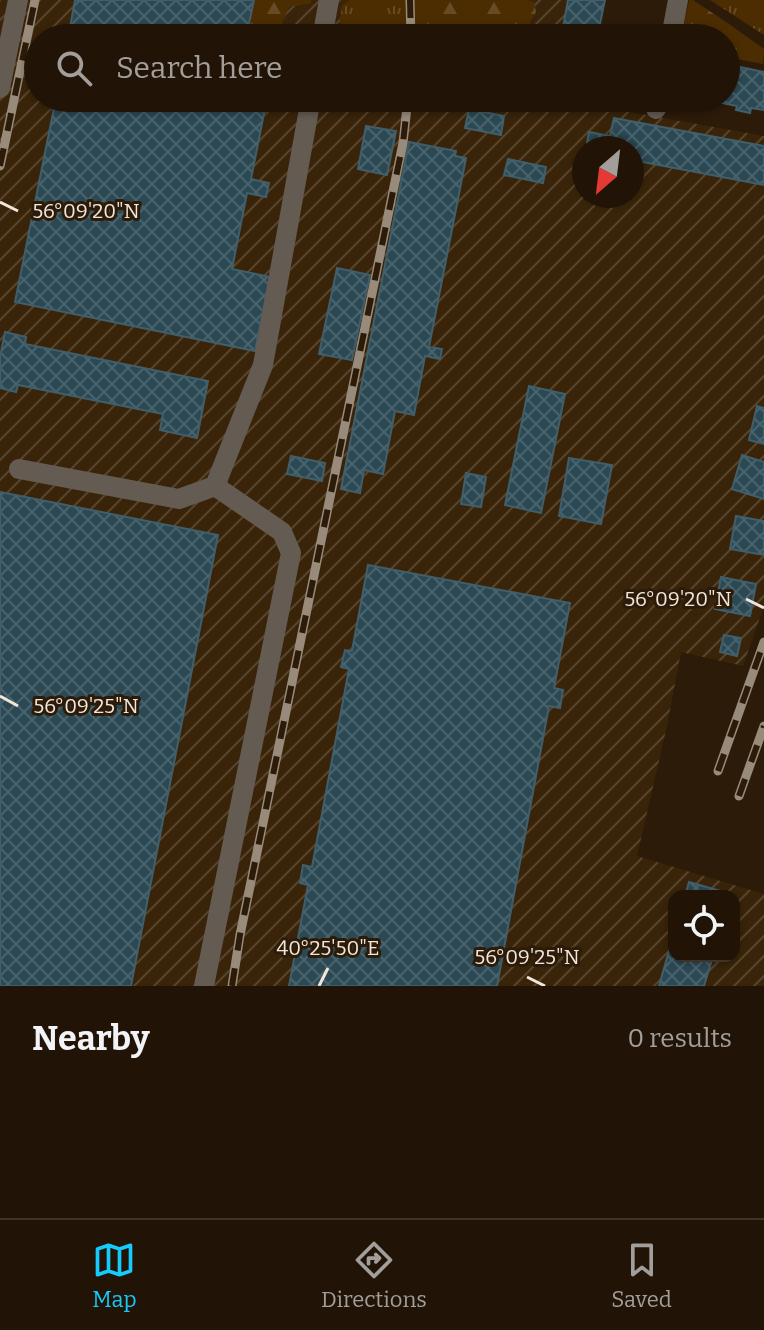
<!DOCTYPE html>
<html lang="en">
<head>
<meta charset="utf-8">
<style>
	:root { --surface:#211406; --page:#2d2114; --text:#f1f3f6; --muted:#a29e9b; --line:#3e3328; --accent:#16cafb }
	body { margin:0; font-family:Bitter,serif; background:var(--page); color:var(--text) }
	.controls { position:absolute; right:24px; bottom:24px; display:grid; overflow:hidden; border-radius:16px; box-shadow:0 2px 6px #0004 }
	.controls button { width:72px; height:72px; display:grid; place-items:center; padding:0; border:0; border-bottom:2px solid var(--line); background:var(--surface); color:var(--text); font:40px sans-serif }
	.compass { position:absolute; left:572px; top:136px; width:72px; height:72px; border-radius:50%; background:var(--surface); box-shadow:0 2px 6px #0004; rotate:208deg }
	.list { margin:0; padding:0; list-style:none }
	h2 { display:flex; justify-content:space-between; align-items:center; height:104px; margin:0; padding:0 32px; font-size:34px }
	h2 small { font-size:26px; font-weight:400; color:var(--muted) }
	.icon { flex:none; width:44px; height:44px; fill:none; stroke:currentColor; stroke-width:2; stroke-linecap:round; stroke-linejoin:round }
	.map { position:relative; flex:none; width:764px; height:986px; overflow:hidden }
	.search { position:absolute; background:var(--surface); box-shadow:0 2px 6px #0004; left:24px; right:24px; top:24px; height:88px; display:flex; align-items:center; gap:20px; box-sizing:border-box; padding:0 28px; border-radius:44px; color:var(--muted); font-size:30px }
	.sheet { height:232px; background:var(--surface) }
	nav { display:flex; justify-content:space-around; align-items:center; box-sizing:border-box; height:112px; border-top:2px solid var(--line); background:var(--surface); font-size:22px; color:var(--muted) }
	nav a { display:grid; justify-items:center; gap:4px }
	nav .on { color:var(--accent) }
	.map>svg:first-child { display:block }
	.industrial { fill:url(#industrial-furrows); fill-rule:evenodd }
	.grass { fill:url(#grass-tufts) }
	.forest { fill:url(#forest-firs) }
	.building { fill:url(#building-cross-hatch); stroke:#405f6b; stroke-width:2 }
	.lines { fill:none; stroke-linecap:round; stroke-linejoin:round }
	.minor { stroke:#645b52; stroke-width:20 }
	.rail-casing { stroke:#998b7b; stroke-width:9 }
	.rail { stroke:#2c1b08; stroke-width:6; stroke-dasharray:18; stroke-linecap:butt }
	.ticks { fill:none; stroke:#f2e6da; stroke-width:3 }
	.ticks-label { font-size:20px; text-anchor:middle; fill:#f2e6da; stroke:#2c1b08; stroke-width:6; stroke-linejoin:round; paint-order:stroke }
</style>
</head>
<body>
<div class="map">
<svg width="764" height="986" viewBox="0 0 764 986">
	<defs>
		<pattern id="industrial-furrows" width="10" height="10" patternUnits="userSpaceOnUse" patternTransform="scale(2)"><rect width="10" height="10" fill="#392409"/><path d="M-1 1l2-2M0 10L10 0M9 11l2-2" fill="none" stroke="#56442c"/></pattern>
		<pattern id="grass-tufts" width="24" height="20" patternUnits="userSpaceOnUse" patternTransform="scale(2)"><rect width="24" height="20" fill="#4c2d01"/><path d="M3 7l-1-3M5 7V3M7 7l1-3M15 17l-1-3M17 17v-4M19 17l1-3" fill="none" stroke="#664b25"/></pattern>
		<pattern id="forest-firs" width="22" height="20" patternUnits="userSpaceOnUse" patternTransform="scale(2)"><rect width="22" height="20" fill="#4c2d01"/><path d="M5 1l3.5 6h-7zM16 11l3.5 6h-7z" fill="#664b25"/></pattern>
		<pattern id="building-cross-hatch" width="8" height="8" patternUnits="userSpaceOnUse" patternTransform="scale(2)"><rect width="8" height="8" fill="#2b4954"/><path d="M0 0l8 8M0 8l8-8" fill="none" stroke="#4a636c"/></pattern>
	</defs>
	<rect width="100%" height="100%" fill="#2c1b08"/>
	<!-- industrial -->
	<path class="industrial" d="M0 0H605L597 38H38V98H586L585 107 624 111 764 136V606L743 666 681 652 667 726 637 856 764 894V986H0ZM584 148H632V196H584ZM674 896H734V956H674Z"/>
	<!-- grass -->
	<g class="grass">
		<path d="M350 0H419L428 31H459L477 16 516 25 530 22 531 38H338L342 5Z"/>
		<path d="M710 0H764V35Z"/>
		<path d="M701 17 720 31 729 24 764 49 763 64 726 57V38H694Z"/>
	</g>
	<!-- forest -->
	<g class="forest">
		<path d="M254 0H311V3L289 7 276 38H246Z"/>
		<path d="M419 0H525L534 2 536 12 530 22 516 25 477 16 459 31H428Z"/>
		<path d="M689 0H693L729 24 720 31 701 18 694 38H681Z"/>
	</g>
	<!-- building -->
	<g class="building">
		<path d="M75 0H254L246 38H68Z"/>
		<path d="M568 0H605L597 38H561Z"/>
		<path d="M726 64 764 72V110L751 108 750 113 736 110 737 106 712 101 713 98H726Z"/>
		<path d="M56 98H267L251 179 269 183 266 197 247 193 232 269 270 277 255 351 15 302Z"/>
		<path d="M549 98H586L585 107 548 100Z"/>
		<path d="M469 109 504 116 501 135 465 128Z"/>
		<path d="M614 118 764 146V185L632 160V148H586L589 132 610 136Z"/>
		<path d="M366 126 396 131 387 175 358 169Z"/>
		<path d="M409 142 456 151 455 156 466 158 429 347 442 349 440 359 425 356 414 415 395 411 383 474 364 470 360 493 341 489Z"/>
		<path d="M508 159 546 167 543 183 504 175Z"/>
		<path d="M337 268 370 275 352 360 319 354Z"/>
		<path d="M5 332 26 337 25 344 208 381 197 438 160 430 163 414 18 385 16 392 0 388V357Z"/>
		<path d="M529 386 565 394 541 513 505 505Z"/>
		<path d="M757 406 764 408V444L749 440Z"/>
		<path d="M742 455 764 462V499L732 489Z"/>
		<path d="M291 456 325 463 322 481 287 474Z"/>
		<path d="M569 458 612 465 601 524 559 516Z"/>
		<path d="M466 473 486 477 481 507 461 504Z"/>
		<path d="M0 492 218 535 131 986H0Z"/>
		<path d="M736 516 764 521V555L730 549Z"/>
		<path d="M368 565 570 603 554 688 563 690 560 708 549 706 497 986H289L308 885 300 883 303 865 312 867 349 669 341 667 345 650 352 651Z"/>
		<path d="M721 577 756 584 750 616 715 609Z"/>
		<path d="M724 635 741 638 737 656 720 652Z"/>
		<path d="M689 882 731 894V896H685Z"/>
		<path d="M674 933V956H713L704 986H659Z"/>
	</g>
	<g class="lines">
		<!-- minor -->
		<g class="minor">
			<path d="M322 38 329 0"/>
			<path d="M671 38 678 0"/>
			<path d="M0 88 18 0"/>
			<path d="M656 109 658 98"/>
			<path d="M19 469 179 499 215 486 263 365 311 98"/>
			<path d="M204 986 291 553 282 532 215 486"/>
		</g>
		<!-- rail casing -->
		<g class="rail-casing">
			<g id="rail">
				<path d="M410 0 411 38"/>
				<path d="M0 166 35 0"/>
				<path d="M718 771 764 642"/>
				<path d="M739 796 764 726"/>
				<path d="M232 986 240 935 403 143 408 98"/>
			</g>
		</g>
		<!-- rail -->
		<use href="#rail" class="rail"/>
	</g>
	<!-- ticks -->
	<path class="ticks" d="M0 202 18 211M746 599 764 608M0 696 18 706M527 977 545 986M319 986 328 968"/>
	<g class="ticks-label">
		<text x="86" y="218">56°09'20"N</text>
		<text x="678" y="606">56°09'20"N</text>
		<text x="86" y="713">56°09'25"N</text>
		<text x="328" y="955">40°25'50"E</text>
		<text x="527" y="964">56°09'25"N</text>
	</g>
</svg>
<div class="controls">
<button><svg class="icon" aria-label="locate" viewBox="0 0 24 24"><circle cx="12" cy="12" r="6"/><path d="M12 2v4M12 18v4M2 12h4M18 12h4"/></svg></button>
</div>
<svg class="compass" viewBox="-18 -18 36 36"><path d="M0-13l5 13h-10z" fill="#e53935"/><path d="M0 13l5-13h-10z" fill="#a29e9b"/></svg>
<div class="search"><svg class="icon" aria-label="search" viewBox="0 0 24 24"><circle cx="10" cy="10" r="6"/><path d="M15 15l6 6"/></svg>Search here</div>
</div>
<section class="sheet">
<h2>Nearby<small>0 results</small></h2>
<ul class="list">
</ul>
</section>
<nav>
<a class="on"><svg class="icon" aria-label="map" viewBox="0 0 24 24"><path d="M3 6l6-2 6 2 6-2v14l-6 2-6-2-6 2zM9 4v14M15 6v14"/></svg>Map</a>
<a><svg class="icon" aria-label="directions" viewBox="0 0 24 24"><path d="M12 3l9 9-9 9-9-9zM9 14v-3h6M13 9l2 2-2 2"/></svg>Directions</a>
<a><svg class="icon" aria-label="saved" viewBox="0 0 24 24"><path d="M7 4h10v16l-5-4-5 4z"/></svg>Saved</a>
</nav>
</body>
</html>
